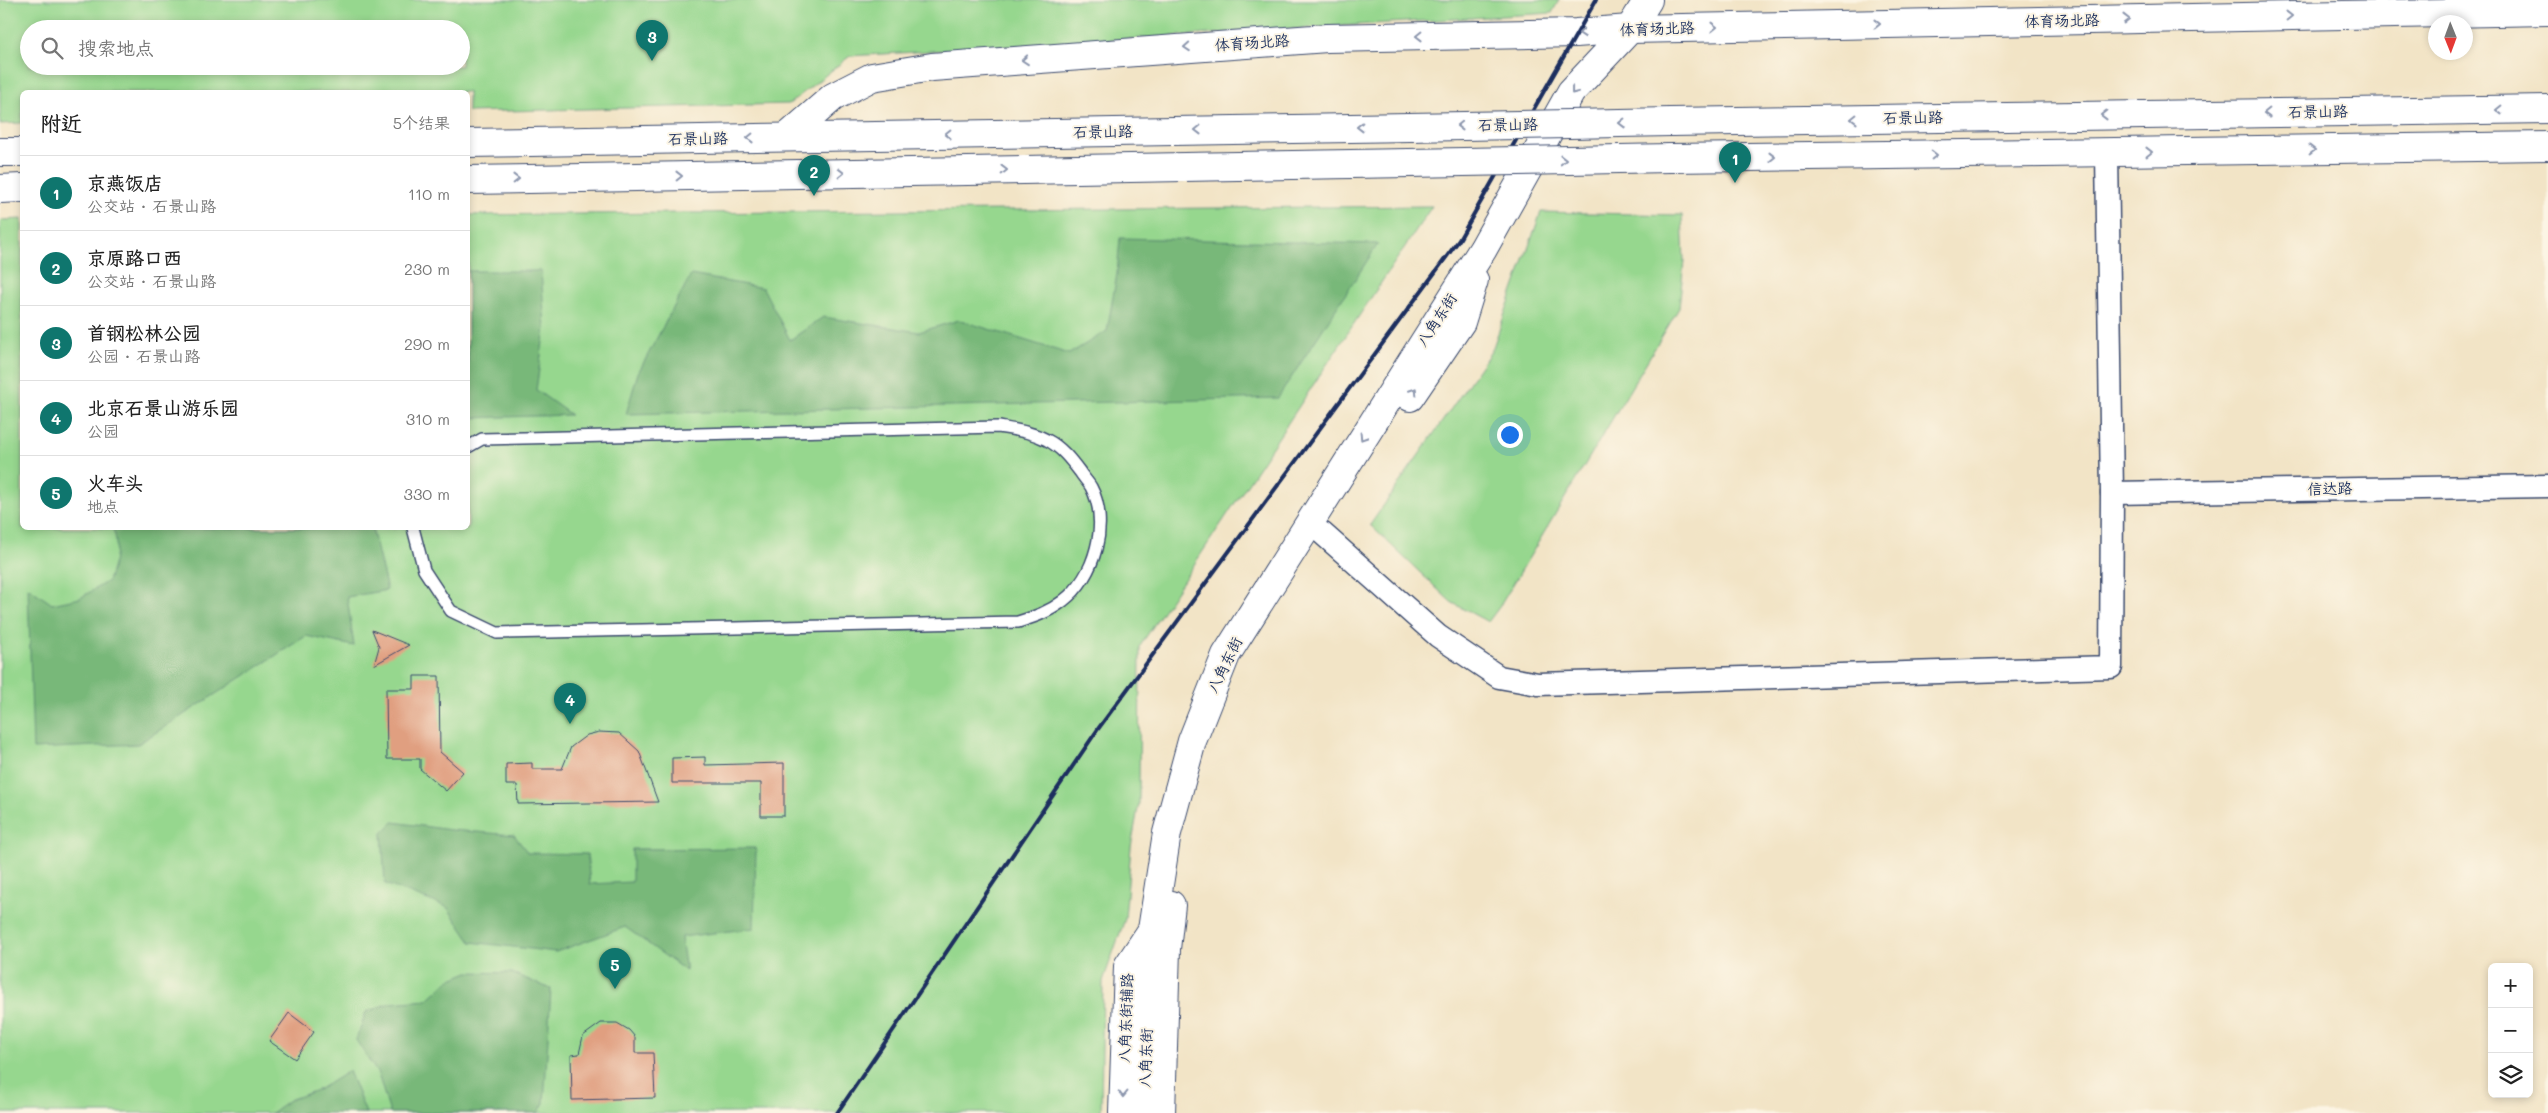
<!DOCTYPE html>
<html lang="zh">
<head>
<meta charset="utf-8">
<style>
	:root { --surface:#fff; --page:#f6f6f6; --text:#222; --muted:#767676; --line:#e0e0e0; --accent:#0f766e }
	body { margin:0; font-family:Mali,"LXGW WenKai TC",sans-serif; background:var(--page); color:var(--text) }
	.controls { position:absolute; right:15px; bottom:15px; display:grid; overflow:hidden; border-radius:8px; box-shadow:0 2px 8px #0003 }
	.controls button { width:45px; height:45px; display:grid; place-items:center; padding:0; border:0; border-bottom:1px solid var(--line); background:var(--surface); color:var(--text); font:25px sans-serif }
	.compass { position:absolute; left:2428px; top:15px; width:45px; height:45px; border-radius:50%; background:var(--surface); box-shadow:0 2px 8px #0003; rotate:179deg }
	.you { position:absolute; left:1509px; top:434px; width:18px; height:18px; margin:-12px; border:4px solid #fff; border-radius:50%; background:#1a73e8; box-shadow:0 0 0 8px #1a73e833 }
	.badge { display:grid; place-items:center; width:32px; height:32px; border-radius:50%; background:var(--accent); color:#fff; font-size:16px; font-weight:700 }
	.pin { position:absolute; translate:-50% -41px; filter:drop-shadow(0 1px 2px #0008) }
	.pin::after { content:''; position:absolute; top:26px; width:18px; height:15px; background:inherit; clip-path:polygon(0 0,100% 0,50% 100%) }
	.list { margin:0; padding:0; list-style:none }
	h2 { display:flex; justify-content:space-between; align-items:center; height:65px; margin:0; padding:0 20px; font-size:21px }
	h2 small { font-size:16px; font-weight:400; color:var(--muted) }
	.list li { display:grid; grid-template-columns:32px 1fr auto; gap:15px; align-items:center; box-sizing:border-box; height:75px; padding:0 20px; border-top:1px solid var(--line) }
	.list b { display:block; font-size:19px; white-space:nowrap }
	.list p { margin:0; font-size:16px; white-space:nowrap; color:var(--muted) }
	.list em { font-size:16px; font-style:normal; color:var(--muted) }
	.icon { flex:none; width:28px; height:28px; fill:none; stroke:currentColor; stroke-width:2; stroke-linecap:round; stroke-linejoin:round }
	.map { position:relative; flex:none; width:2548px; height:1113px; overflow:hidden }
	.search { position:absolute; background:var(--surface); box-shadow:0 2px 8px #0003; left:20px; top:20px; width:450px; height:55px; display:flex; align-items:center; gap:12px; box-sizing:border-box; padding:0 18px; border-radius:28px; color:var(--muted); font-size:19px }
	.panel { position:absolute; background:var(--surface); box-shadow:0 2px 8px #0003; left:20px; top:90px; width:450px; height:440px; border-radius:8px }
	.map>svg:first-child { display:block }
	.green { fill:#96d78e; stroke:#588376; fill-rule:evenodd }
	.forest { fill:#78b879; stroke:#4a746c }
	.building { fill:#e09f80 }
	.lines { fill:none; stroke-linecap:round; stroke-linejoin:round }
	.service-casing { stroke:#3b4a6e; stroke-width:14 }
	.minor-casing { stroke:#3b4a6e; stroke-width:25 }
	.tertiary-casing { stroke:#3b4a6e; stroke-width:30 }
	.secondary-casing { stroke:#3b4a6e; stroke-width:30 }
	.primary-casing { stroke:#3b4a6e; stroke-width:30 }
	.service { stroke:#fff; stroke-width:11 }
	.minor { stroke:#fff; stroke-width:22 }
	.tertiary { stroke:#fff; stroke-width:28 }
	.secondary { stroke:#fff; stroke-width:28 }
	.primary { stroke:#fff; stroke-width:28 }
	.rail { stroke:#1b2f5e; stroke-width:4 }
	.primary-bridge-casing { stroke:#3b4a6e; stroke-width:30; stroke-linecap:butt }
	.primary-bridge { stroke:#fff; stroke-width:28 }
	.oneway { stroke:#8d97ae }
	.labels { text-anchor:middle; stroke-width:4; stroke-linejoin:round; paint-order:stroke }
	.street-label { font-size:15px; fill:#1b2f5e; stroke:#fcf5e5 }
</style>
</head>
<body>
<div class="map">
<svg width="2548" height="1113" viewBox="0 0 2548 1113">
	<rect width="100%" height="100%" fill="#fcf5e5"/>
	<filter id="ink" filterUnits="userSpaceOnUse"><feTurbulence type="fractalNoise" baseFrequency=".02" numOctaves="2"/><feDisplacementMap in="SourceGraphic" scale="10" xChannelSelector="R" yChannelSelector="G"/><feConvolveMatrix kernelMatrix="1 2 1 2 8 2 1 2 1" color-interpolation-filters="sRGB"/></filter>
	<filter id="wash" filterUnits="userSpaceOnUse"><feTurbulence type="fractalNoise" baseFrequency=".0096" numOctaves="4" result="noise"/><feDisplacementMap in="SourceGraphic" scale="20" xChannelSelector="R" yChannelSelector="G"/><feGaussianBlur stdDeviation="1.12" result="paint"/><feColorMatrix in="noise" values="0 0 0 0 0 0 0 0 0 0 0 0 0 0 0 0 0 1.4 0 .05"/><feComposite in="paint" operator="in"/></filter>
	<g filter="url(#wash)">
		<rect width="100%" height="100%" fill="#f2e4c6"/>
		<!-- green -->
		<g class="green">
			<path d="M0 0H1559L1552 13 850 56 789 104 468 112V92H22V123L0 124ZM29 29H461V66H29Z"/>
			<path d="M1432 206 1140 646 1139 803 1131 847 1125 919 1103 981 1101 1113H0V221L2 220 22 219V528H468V215Z"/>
			<path d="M1541 212 1682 215 1684 261 1679 308 1500 606 1488 622 1451 602 1370 525 1492 350Z"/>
		</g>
		<!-- forest -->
		<g class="forest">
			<path d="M1120 238 1378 244 1278 398 626 414 638 373 691 275 763 288 790 340 823 317 919 332 959 320 1069 354 1107 331 1117 274Z"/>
			<path d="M468 271H541L545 328 536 390 571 415 468 418Z"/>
			<path d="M112 528H372L387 590 347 597 354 646 306 636 138 744 33 749 28 587 52 604 80 598 108 581C113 566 121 543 112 528Z"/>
			<path d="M393 822 451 830 514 835 528 853 587 854 590 884 632 882V849L756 848 754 928 681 937 686 971 625 927 556 952 471 942 447 907 385 884 382 833Z"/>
			<path d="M468 972 512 973 551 989 544 1103 538 1113H390L378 1074 356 1040 366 1012 390 1003 427 1000 449 980Z"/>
			<path d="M349 1071 366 1113H271L289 1100 320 1089Z"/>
		</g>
		<g id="blocks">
			<!-- building -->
			<g class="building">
				<path d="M372 630 409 645 374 665 379 647Z"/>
				<path d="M414 676H439L440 752 463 772 446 791 420 769V759H387L386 689H414Z"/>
				<path d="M599 732 619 733 639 751 658 802 518 804 517 785H506V764L532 763V769H562L571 747 587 735Z"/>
				<path d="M705 757V765L784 763V816H761V783H672V758Z"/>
				<path d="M289 1013 314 1032 295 1059 269 1041Z"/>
				<path d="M601 1023H617L629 1030 635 1037V1053H653L655 1098 572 1100 571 1055 579 1054 583 1036Z"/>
			</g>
		</g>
	</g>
	<g filter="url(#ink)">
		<use href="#blocks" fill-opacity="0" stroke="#3b4a6e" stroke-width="1"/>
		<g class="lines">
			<!-- service casing -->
			<g class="service-casing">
				<path id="service" d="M413 528 424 570 451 611 497 633 1018 622C1034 617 1049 612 1063 601 1095 577 1110 523 1091 487 1088 482 1083 477 1080 472 1071 460 1061 447 1047 440 1032 432 1016 430 999 427L482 439 468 447"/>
			</g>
			<!-- minor casing -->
			<g class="minor-casing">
				<g id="minor">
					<path d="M2112 493 2548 486"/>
					<path d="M1322 533 1438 636 1499 677 1538 684 2111 667 2112 493 2107 153"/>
				</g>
			</g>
			<!-- tertiary casing -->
			<g class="tertiary-casing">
				<g id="tertiary">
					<path d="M787 137 833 97 872 77 932 67 1327 38 1576 33 1630 29 2548 11"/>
					<path d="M1410 397 1461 322 1474 280"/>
					<path d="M1152 930 1167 833 1192 741 1226 655 1483 249 1571 92 1630 29 1648 0"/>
					<path d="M1161 1113 1166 949 1171 905"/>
				</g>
			</g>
			<!-- secondary casing -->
			<g class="secondary-casing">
				<g id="secondary">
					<path d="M1123 1113 1128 966 1152 930"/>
					<path d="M1144 1113 1148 996 1152 931"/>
				</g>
			</g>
			<!-- primary casing -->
			<g class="primary-casing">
				<g id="primary">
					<path d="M1671 122 2548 109"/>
					<path d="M468 143 1409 127"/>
					<path d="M0 152H22"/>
					<path d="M1670 158 2548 146"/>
					<path d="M468 180 1409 163"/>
					<path d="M0 189 22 188"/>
				</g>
			</g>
			<!-- service -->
			<use href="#service" class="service"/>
			<!-- minor -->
			<use href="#minor" class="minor"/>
			<!-- tertiary -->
			<use href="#tertiary" class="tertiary"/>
			<!-- secondary -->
			<use href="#secondary" class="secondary"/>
			<!-- primary -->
			<use href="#primary" class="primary"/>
			<!-- rail -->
			<path class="rail" d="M837 1113 1098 729 1459 240 1596 0"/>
			<!-- primary-bridge casing -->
			<g class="primary-bridge-casing">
				<g id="primary-bridge">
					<path d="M1409 127 1671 122"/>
					<path d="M1409 163 1670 158"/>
				</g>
			</g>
			<!-- primary-bridge -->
			<use href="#primary-bridge" class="primary-bridge"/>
		</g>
		<!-- one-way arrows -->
		<defs><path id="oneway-chevron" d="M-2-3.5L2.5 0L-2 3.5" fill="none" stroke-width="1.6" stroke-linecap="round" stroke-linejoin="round" transform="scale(1.25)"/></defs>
		<g class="oneway">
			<use href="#oneway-chevron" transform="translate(2289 16) rotate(-1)"/>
			<use href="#oneway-chevron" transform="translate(2126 19) rotate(-1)"/>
			<use href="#oneway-chevron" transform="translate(1877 24) rotate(-1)"/>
			<use href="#oneway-chevron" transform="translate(1714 27) rotate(-1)"/>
			<use href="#oneway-chevron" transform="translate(1582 33) rotate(176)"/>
			<use href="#oneway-chevron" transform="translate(1419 36) rotate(179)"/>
			<use href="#oneway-chevron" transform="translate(1187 47) rotate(176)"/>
			<use href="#oneway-chevron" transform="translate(1025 60) rotate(175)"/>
			<use href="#oneway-chevron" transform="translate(1574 91) rotate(128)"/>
			<use href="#oneway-chevron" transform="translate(2499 110) rotate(179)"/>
			<use href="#oneway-chevron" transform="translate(2267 113) rotate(179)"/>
			<use href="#oneway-chevron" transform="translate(2104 115) rotate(179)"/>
			<use href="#oneway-chevron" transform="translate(1854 119) rotate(179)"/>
			<use href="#oneway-chevron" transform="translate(1622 123) rotate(179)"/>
			<use href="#oneway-chevron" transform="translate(1460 126) rotate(179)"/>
			<use href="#oneway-chevron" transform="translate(1360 127) rotate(179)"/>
			<use href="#oneway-chevron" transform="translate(1198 130) rotate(179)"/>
			<use href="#oneway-chevron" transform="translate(948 134) rotate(179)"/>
			<use href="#oneway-chevron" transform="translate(750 138) rotate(179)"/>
			<use href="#oneway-chevron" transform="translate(2312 150) rotate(-1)"/>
			<use href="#oneway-chevron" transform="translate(2149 152) rotate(-1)"/>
			<use href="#oneway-chevron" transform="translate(1934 155) rotate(-1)"/>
			<use href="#oneway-chevron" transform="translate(1772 157) rotate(-1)"/>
			<use href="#oneway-chevron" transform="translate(1563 160) rotate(-1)"/>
			<use href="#oneway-chevron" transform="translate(1004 170) rotate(-1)"/>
			<use href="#oneway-chevron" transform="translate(841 173) rotate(-1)"/>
			<use href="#oneway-chevron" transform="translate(679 176) rotate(-1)"/>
			<use href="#oneway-chevron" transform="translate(516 179) rotate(-1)"/>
			<use href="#oneway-chevron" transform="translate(1414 391) rotate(-57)"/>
			<use href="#oneway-chevron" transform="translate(1363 437) rotate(122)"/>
			<use href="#oneway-chevron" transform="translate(1123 1094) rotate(91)"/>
		</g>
	</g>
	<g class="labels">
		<!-- street labels -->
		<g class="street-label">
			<text transform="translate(2062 21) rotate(-1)" y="5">体育场北路</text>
			<text transform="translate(1657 29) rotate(-2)" y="5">体育场北路</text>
			<text transform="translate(1252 43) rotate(-4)" y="5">体育场北路</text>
			<text transform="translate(2318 112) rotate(-1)" y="5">石景山路</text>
			<text transform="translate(1913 118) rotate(-1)" y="5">石景山路</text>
			<text transform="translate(1508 125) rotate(-1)" y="5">石景山路</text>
			<text transform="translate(1103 132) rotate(-1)" y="5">石景山路</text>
			<text transform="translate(698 139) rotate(-1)" y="5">石景山路</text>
			<text transform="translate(1437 320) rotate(-57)" y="5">八角东街</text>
			<text transform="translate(2330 489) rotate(-1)" y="5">信达路</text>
			<text transform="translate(1225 665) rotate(-64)" y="5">八角东街</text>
			<text transform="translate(1126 1018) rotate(-88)" y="5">八角东街辅路</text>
			<text transform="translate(1146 1058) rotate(-88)" y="5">八角东街</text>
		</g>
	</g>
</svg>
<div class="controls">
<button>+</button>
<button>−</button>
<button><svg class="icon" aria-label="layers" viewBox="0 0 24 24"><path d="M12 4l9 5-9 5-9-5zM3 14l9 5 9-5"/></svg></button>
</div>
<svg class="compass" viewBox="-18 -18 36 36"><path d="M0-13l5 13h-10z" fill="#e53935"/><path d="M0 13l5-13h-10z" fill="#767676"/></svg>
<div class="you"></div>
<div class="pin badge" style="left:1735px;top:183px">1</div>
<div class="pin badge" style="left:814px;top:196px">2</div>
<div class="pin badge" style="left:652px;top:61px">3</div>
<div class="pin badge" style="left:570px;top:724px">4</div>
<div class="pin badge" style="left:615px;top:989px">5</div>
<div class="search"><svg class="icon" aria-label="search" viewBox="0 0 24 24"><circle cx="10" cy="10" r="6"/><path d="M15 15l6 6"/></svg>搜索地点</div>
<section class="panel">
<h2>附近<small>5个结果</small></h2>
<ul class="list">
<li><span class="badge">1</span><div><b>京燕饭店</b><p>公交站 · 石景山路</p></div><em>110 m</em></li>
<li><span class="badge">2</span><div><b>京原路口西</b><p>公交站 · 石景山路</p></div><em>230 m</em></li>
<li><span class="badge">3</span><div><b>首钢松林公园</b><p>公园 · 石景山路</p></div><em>290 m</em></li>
<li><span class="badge">4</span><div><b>北京石景山游乐园</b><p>公园</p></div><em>310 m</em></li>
<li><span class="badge">5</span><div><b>火车头</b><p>地点</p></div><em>330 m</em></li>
</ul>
</section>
</div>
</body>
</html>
